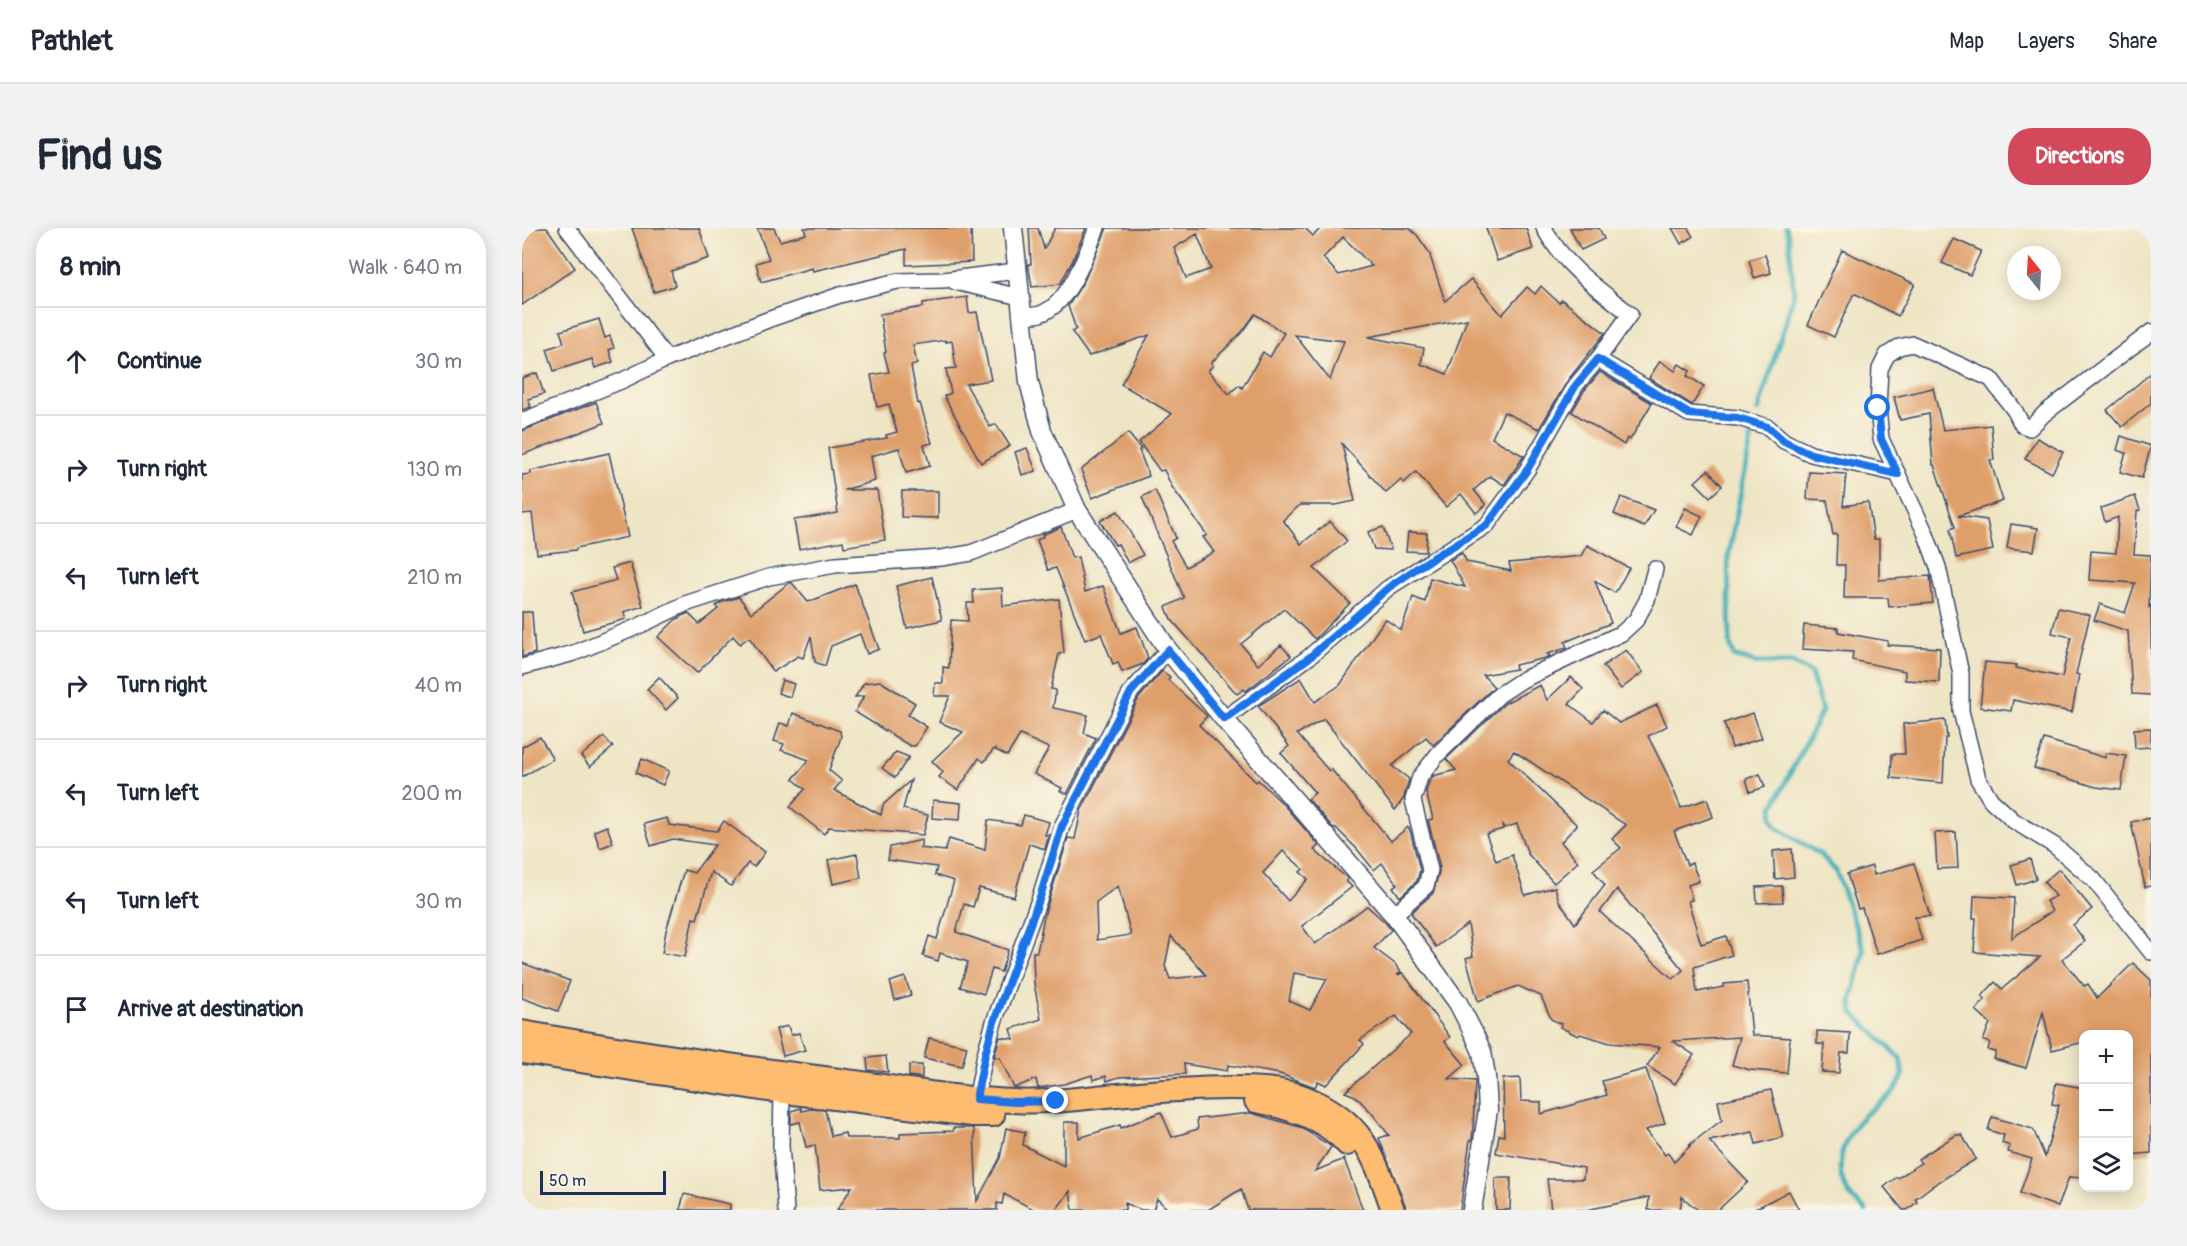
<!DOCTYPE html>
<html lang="en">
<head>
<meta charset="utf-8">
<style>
	:root { --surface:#fff; --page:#f2f2f3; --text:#1f2937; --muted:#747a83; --line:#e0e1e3; --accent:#d1495b }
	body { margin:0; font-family:Pangolin,sans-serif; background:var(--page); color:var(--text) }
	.controls { position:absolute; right:18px; bottom:18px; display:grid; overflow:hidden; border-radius:12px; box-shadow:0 3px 15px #0003 }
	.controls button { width:54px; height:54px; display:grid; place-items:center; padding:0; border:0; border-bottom:2px solid var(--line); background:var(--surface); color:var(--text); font:30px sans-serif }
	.compass { position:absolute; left:1485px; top:18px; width:54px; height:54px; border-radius:50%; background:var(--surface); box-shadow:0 3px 15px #0003; rotate:342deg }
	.scale { position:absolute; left:18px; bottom:15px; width:126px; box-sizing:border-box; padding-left:6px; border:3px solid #1b2f5e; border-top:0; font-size:16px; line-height:21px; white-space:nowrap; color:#1b2f5e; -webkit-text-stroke:4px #fcf5e5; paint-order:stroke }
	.stop { position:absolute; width:18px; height:18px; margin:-14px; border:4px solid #1a73e8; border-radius:50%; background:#fff }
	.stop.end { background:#1a73e8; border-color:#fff; box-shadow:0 2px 6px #0008 }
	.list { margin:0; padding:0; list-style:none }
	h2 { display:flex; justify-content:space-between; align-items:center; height:78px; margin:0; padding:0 24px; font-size:26px }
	h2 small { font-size:20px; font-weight:400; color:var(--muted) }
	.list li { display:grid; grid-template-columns:39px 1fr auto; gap:18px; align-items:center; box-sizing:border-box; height:108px; padding:0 24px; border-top:2px solid var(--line) }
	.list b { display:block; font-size:22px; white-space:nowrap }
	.list em { font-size:20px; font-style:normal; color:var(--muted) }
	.icon { flex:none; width:33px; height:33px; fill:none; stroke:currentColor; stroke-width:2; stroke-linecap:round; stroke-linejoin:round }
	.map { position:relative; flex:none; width:1629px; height:982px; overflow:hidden; border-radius:24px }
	header { display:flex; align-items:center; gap:36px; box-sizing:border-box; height:84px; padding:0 30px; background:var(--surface); border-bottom:2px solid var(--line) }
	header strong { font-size:28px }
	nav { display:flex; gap:33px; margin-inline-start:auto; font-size:21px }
	.intro { display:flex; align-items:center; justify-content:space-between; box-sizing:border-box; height:144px; padding:0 36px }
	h1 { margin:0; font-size:42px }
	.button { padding:15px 27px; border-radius:24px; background:var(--accent); color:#fff; font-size:21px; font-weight:700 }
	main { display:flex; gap:36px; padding:0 36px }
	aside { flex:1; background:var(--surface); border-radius:24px; box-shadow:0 3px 15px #0003 }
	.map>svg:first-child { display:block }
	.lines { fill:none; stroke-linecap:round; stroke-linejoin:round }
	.stream { stroke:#41b1b9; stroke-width:5 }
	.building { fill:#df9f6b; fill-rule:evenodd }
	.minor-casing { stroke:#3b4a6d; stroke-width:18 }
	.tertiary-casing { stroke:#3b4a6d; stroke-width:21 }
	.primary-casing { stroke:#3b4a6d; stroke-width:26 }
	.minor { stroke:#fff; stroke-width:15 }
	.tertiary { stroke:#fff; stroke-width:18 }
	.primary { stroke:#febc70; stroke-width:22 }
	.route { stroke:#1a73e8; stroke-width:8 }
</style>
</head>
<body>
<header>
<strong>Pathlet</strong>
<nav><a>Map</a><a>Layers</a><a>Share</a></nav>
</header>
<div class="intro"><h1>Find us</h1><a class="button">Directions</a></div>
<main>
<aside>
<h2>8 min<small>Walk · 640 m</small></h2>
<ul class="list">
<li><svg class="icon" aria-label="ahead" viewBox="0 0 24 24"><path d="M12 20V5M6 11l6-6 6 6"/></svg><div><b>Continue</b></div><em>30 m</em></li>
<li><svg class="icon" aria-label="right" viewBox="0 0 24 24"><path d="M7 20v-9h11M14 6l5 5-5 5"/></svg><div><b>Turn right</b></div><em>130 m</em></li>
<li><svg class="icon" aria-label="left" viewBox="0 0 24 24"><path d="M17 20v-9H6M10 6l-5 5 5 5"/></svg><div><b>Turn left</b></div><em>210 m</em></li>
<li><svg class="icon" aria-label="right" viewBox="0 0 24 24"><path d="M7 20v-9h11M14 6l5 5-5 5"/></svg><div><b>Turn right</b></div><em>40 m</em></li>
<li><svg class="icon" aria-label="left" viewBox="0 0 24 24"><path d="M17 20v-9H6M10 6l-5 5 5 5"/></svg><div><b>Turn left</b></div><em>200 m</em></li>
<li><svg class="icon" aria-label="left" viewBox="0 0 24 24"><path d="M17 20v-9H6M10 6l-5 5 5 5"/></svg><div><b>Turn left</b></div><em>30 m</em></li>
<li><svg class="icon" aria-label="arrive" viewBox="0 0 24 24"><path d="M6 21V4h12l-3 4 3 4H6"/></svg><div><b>Arrive at destination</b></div></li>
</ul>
</aside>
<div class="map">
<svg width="1629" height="982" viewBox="0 0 1629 982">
	<rect width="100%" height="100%" fill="#fcf5e5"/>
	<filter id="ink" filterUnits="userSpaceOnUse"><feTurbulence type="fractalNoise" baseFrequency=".0167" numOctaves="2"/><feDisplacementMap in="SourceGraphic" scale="12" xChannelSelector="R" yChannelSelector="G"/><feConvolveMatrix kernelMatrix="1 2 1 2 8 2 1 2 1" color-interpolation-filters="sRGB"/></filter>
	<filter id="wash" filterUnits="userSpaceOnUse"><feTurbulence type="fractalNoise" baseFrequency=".008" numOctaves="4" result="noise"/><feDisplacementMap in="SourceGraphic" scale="24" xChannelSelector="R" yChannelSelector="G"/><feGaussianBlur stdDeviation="1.35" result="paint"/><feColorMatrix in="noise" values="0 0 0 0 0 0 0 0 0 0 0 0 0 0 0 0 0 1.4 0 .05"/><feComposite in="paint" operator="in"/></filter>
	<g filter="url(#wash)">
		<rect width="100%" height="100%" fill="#eee5c5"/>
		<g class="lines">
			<!-- stream -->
			<g class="stream">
				<path d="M1236 183 1272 66 1267 10 1264 0"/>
				<path d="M1230 207 1206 330 1208 415 1212 428 1235 435H1270L1289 445 1300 483 1251 579 1250 589 1254 599 1299 627 1314 643 1342 722 1329 774 1331 785 1378 830 1381 847C1379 852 1376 858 1372 863 1360 876 1340 885 1331 901 1311 931 1314 962 1344 982"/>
			</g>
		</g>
		<g id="blocks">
			<!-- building -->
			<g class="building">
				<path d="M0 0H25L53 40 0 77Z"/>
				<path d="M110 0H177L187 30 149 43 153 58 132 64Z"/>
				<path d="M235 0H252L258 13 284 6 282 0H449L450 34 384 37V21L291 43 290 40 239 54 234 35 247 31Z"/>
				<path d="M507 0H516L522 21 533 0H564L551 32 538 56 510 59 506 36H509Z"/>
				<path d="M585 0H783L791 8 799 0H887L895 7 909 27 908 28 923 73 949 51 980 87 1005 59 1013 66 1019 58 1037 75 1040 72 1083 105 1046 152 1017 201 982 184 970 210 1002 228 982 257 968 248 952 262 964 277 954 285 939 266 924 279 894 244 882 255 879 252 864 265 820 216 833 273 814 277H778L761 292 779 316 808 293 825 313 792 340 828 375 793 411 762 381 719 416 736 437 759 417 769 428 724 463 722 461 715 466 649 391 644 379 662 370 620 269 633 262 654 310 649 313 664 339 692 324 681 309 685 307 650 259 642 242 638 243 617 214 650 186 599 156 627 107 567 128 550 104 554 101 546 78 562 53ZM675 6 689 41 664 50 652 20ZM821 9 850 38 817 47 801 30ZM733 86 762 105 748 129 741 124 720 160 717 157 707 166 686 143 691 137 689 135 720 104ZM945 91 925 146 899 136 902 120 846 109ZM773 107 822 113 808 152Z"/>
				<path d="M964 0H1004L1011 21 975 33Z"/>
				<path d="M1048 0H1077L1082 11 1059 22Z"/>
				<path d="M1150 0H1166L1171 9 1159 16Z"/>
				<path d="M1432 11 1459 23 1448 47 1420 35Z"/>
				<path d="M1320 22 1393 56 1376 88 1334 66 1331 67 1312 109 1286 97Z"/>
				<path d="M1243 27 1249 45 1232 50 1227 32Z"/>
				<path d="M445 69 447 85 455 84 469 152 444 156 468 199 474 196 488 218 459 235 422 168 429 165 424 141 434 140 430 113 424 114V112L391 117 395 136 389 138 396 176 398 175 410 215 402 217 408 238 384 245 377 220 349 228 353 253 322 262H355L363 312 322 319 321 313 277 321 272 292 316 285 306 220 365 210 364 207 375 204 367 176 355 179 349 147 367 144 362 125 364 124 358 86 401 79V75Z"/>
				<path d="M77 91 83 110 88 108 92 120 87 122 91 134 73 140 70 131 32 143 25 121 42 115 38 103Z"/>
				<path d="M1138 133 1153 143 1157 136 1168 143 1165 148 1182 158 1170 177 1127 150Z"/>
				<path d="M1078 144 1130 175 1108 212 1105 210 1102 217 1050 184 1062 163Z"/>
				<path d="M15 145 22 166 6 171 9 179 0 182V150Z"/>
				<path d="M1629 145V175L1600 199 1585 182Z"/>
				<path d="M1411 160 1421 202 1469 197 1472 232H1468L1481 273 1436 288 1465 292 1471 322 1434 330 1428 301 1433 299 1412 237H1411L1407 186 1378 192 1372 169Z"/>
				<path d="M74 174 82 195 0 227V203Z"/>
				<path d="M606 205 619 221 617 222 627 248 570 270 559 242Z"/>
				<path d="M1599 208 1629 218 1620 250 1598 244 1604 225 1595 222Z"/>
				<path d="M1515 210 1541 224 1530 245 1503 231Z"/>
				<path d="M505 220 514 243 500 247 493 224Z"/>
				<path d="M87 225 106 309 54 320V322L15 326 10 285 0 286V247L9 246 8 243Z"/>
				<path d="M1186 242 1200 258 1188 269 1173 254Z"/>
				<path d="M1287 244 1324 246 1321 278 1346 274 1352 311H1357V352L1408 348 1411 375 1367 379 1366 370H1322L1323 337H1314L1315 306 1311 307 1305 272 1285 271Z"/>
				<path d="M380 263H416V290L379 289Z"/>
				<path d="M1613 268 1618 282 1615 283 1612 326 1629 327 1627 379 1629 377V467L1610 466 1606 403 1572 392 1578 376 1603 385 1613 355 1567 352 1569 323 1594 325 1596 289 1583 294 1579 280Z"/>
				<path d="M1099 269 1132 282 1122 299 1092 286Z"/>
				<path d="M1163 280 1180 288 1171 307 1154 299Z"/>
				<path d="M596 283 621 327 606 335 596 316 593 317 578 293Z"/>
				<path d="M1489 296 1516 300 1512 323 1485 320Z"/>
				<path d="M539 299 550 330 556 329 563 364 581 358 599 405 615 399 626 430 621 436 600 444 596 434 591 436 579 406 563 412 534 340 526 342 515 312 521 309 520 307Z"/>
				<path d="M861 299 869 322 852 321 846 304Z"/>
				<path d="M886 304 905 305 904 324 884 323Z"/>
				<path d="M1065 317 1107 340 1093 365 1073 353 1089 395 1043 414 1045 420 1025 426 1028 428 1024 430 993 437 994 441 961 447 972 459 911 517 904 509 870 538 887 551 882 570 873 582 802 491 775 506 807 543 809 541 869 613 886 599 888 602 898 642 895 653 878 669 871 659 875 656 860 635 852 642 835 621 814 600 812 601 786 571 793 565 759 525 767 518 736 478 779 450 793 474 818 457 863 391 879 402 891 369 903 374 908 350 943 359 928 332 940 325 945 334 989 343 987 335 1059 328Z"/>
				<path d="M108 335 121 378 102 384 104 391 61 403 50 364 94 352 90 340Z"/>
				<path d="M410 349 420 392 385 400 374 358Z"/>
				<path d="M267 355H270L286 374 333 356 357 421 345 426 338 406 309 418 303 438 293 434 289 408 281 430 276 428 251 444 227 409 218 416 211 408 175 445 136 409 153 392 166 385 177 396 196 381 194 378 198 375 217 369 229 385Z"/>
				<path d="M480 360 481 378 537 371 542 425 537 426 529 461 534 462 531 480 566 487 562 505 574 510 545 566 538 563 540 560 512 546 527 520 498 507 485 528 472 521 462 534 457 530 436 562 417 549 421 544 410 533 441 504 417 494 428 468H412L413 455H421V439L427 440 429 392 446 393 445 375H452L451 362Z"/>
				<path d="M1536 380 1568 387 1554 446 1557 447 1550 484 1491 472 1489 483 1458 479 1463 434 1495 437 1494 440 1540 449 1549 409 1530 405Z"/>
				<path d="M0 384H10L13 425 0 429Z"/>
				<path d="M1282 397 1316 400V404L1366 413 1365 417 1418 420 1417 454 1383 452V443L1330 432 1331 424 1280 421Z"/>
				<path d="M1104 422 1121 444 1099 461 1081 438Z"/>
				<path d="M640 443 648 449 646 452 685 488 677 497 734 554 736 552 759 574 797 617 792 622 826 651 824 653 830 659 780 698 793 716 845 678 863 694 869 702 852 720 873 736 879 744 875 747 881 745 928 809 923 813 943 837 927 851 953 853 951 901 950 912H948L938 982H885L857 910 867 907 849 884 833 868 823 864 889 806 874 788 838 812 842 816 804 857 796 853 793 859 758 846 706 837 705 843 662 836 663 846 597 849 585 853 584 848 571 852 570 847 542 856 516 860 514 851 492 860 478 830 472 829 478 809 492 811 489 801 519 791 512 756 511 724H515L522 688 546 610 553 611 559 583 617 470ZM761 623 781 641 778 644 786 651 766 673 741 645ZM596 658 609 707 575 712 574 674ZM649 708 684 747 648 751 643 738ZM772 745 805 751 788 782 767 773Z"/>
				<path d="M137 449 156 470 144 482 125 461Z"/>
				<path d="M1049 449 1061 461 1047 476 1071 494 1081 482 1097 495 1135 477 1145 498 1126 508 1145 546 1159 580 1185 571 1191 589 1152 603 1165 637 1170 635 1177 653 1166 657 1170 672 1166 673 1179 716 1204 708 1210 727 1172 739 1175 764 1202 759V756L1225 754 1230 807 1268 810 1265 845 1228 842 1210 837 1218 809 1151 813 1172 827 1153 856 1125 838 1138 819 1088 815 1058 806 1056 808 1038 799 1039 796 1029 791 1019 768 996 758 956 773 944 730 951 728 946 696 914 719 889 685 911 665 917 644V638L918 640 906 592 911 591 904 564 907 554 911 548 934 542 924 531 983 475 1018 457 1025 472ZM992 523 1104 597 1090 611 1099 620 1071 642 1083 657 1053 696 1037 673 1033 659 1003 667 990 627 974 633 964 606 981 601 980 597 983 600 995 596 1006 626 1032 655 1056 634 1039 614 1055 597 986 531ZM1095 661 1161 742 1151 751 1078 684Z"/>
				<path d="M260 452 272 456 268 469 256 465Z"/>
				<path d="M358 453 393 475 386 487 405 499 393 518H388L333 484 342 468 333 469 342 455Z"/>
				<path d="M271 485 318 503 319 509 307 542 320 553 312 562 359 587 361 577 389 552 381 581 406 587 401 607 307 599 302 606 268 579 283 561 271 551 287 532 259 522 262 516 252 513 258 495 267 498Z"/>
				<path d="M1231 485 1240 510 1210 520 1202 495Z"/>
				<path d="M1423 492 1425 510H1423L1421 555 1369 550 1370 526H1383L1381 496Z"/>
				<path d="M1629 500V519L1613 520 1612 501Z"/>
				<path d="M18 509 31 531 0 549V519Z"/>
				<path d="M82 509 91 519 68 539 59 528Z"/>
				<path d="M1522 511 1584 530V525L1604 528 1599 562 1574 559 1512 540Z"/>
				<path d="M374 524 387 529 373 550 360 540Z"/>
				<path d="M120 531 147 543 141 557 114 545Z"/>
				<path d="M1238 546 1243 559 1228 564 1224 551Z"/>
				<path d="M411 572 439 575 438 592 410 590Z"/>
				<path d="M502 587 527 594 523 607H527L523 621 507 616 492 669 457 660 451 679 442 676 434 704 486 722 479 744 470 741 462 766 438 759 446 734 418 725 416 733 401 728 407 708 415 711 432 653 413 647 415 639 366 632 368 619 400 612 398 620 423 623 427 611 463 622 466 592 499 597Z"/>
				<path d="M145 590 147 597 195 603 202 593 243 624 232 639 226 635 209 658 189 644 175 691 171 690 163 729 140 725 144 703 162 642 172 645 193 617 151 611 129 618 122 596Z"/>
				<path d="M1629 590V658L1623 659 1609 594Z"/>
				<path d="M85 598 91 615 78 620 72 603Z"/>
				<path d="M1434 604 1436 640 1415 641 1413 605Z"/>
				<path d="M1270 621 1272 649 1253 651 1251 623Z"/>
				<path d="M335 626 339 650 311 656 306 632Z"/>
				<path d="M1508 631 1514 651 1495 657 1489 637Z"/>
				<path d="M1392 635 1408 688 1393 689 1400 712 1355 726 1340 680 1336 681 1325 646 1350 638 1352 647Z"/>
				<path d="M1537 641 1570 681 1551 697 1563 713 1540 731 1562 758 1566 756 1575 770 1611 735 1629 752V925L1606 927V807H1562V814L1530 822 1521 784 1504 840 1472 831 1474 824 1466 822 1468 814 1461 813 1468 795 1454 782 1463 772 1460 768 1473 754 1480 761 1518 729 1452 724 1454 690H1451L1452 668 1492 670 1490 710 1530 683 1524 673 1534 668 1522 654Z"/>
				<path d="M1260 658 1261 674 1235 675 1234 659Z"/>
				<path d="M0 735 48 753 36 783 0 770Z"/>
				<path d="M383 749 389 767 373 772 368 754Z"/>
				<path d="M266 798 269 807 277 805 283 822 261 828 254 801Z"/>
				<path d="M1295 803 1328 805 1327 825H1319L1317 845 1300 844 1302 816H1295Z"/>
				<path d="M407 810 445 818 440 838 402 830Z"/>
				<path d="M364 828 366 844 346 842 345 830Z"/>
				<path d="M387 837H400V850L387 848Z"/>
				<path d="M1124 841 1143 895 1124 902 1143 927 1146 925 1152 934 1169 917 1166 918 1200 892 1196 873 1249 862 1261 909 1234 916 1231 904 1187 913 1226 954 1196 982H1176L1160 969 1158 982H1126L1127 969 1064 982H1029L1025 951H1061L1062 940 974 925 977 907 982 908 981 851 998 850 999 873 1019 874V886L1085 867 1080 853Z"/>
				<path d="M1534 855 1562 860V950L1547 949 1536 979 1498 965 1510 931 1486 924 1488 918 1480 915 1482 907 1466 902 1470 889 1511 901 1523 929 1537 877 1530 876Z"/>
				<path d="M279 880 280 883 288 881 303 882 309 908 323 905 324 910H378V905L431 903V900H452L455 973 478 930 484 900 503 904 501 917 542 938V894H557V910L598 897 599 900 639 884 650 909 676 901 675 891 729 885 778 899 807 917 809 919 793 943 822 931 841 982H726L719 961 686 982H647L635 971 631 982H619L603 975V982H551L548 963 534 982H513L482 966 480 976 475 975V982H315L330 959 298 962 293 917 284 919 278 894 269 896V883Z"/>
				<path d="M1434 907H1440L1454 931 1410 958 1393 971 1395 974 1385 982H1381L1362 959 1375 949 1376 950 1399 935 1396 931Z"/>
				<path d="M973 950H989L988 982H974Z"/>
				<path d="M1267 963 1277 982H1231Z"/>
				<path d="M162 966 208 976V982H158Z"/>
			</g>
		</g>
	</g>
	<g filter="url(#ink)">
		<use href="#blocks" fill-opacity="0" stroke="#3b4a6d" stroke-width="1.5"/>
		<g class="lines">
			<!-- minor casing -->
			<g class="minor-casing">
				<g id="minor">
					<path d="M45 0 145 131"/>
					<path d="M433 54 498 69"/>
					<path d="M499 88C505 87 513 88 518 86 548 76 564 26 575 0"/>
					<path d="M1629 104 1523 185 1508 200 1500 197 1493 183 1469 151 1391 116 1377 119 1365 127 1358 141 1356 180 1359 211 1403 304 1416 339 1439 446V483L1456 551 1469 572 1492 593 1533 618 1571 651 1629 724"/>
					<path d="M1076 131 1167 186 1216 190 1246 199 1262 213 1289 226 1376 246"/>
					<path d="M0 193 99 153 145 131 248 91 318 67 376 53 421 52 494 43"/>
					<path d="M0 439 52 425 117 398 163 376 247 349 313 337 419 330 449 325 555 282"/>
					<path d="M702 491 787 429 866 360 965 297 1005 242 1054 157 1076 131 1108 86C1074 59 1043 39 1022 0"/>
					<path d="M872 687 904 658 908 642 891 572 898 549 916 526 977 467 1000 452 1100 405 1114 392 1125 372 1133 341"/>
					<path d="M260 864 259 918 264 982"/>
					<path d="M453 878 463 826 472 794 518 669 540 598 609 464 646 422"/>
				</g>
			</g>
			<!-- tertiary casing -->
			<g class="tertiary-casing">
				<path id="tertiary" d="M491 0 507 154 520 203 555 282 646 422 702 491 872 687 936 775 952 806 960 824 964 849 966 882 950 982"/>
			</g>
			<!-- primary casing -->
			<g class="primary-casing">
				<g id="primary">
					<path d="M0 804C105 823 211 838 317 852 375 859 433 871 491 873 522 875 553 871 585 868 625 864 666 860 707 860 731 860 759 860 782 869 840 891 852 927 871 982"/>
					<path d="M0 824 239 861 451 887H471"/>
					<path d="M734 873C766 879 803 890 825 916"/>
				</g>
			</g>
			<!-- minor -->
			<use href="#minor" class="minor"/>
			<!-- tertiary -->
			<use href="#tertiary" class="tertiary"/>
			<!-- primary -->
			<use href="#primary" class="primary"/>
		</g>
	</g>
	<g class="lines" filter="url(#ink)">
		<!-- route -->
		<path class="route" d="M534 873 493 874 454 871 463 826 472 794 518 669 540 598 609 464 646 422 702 491 788 429 866 360 898 338 965 297 1005 242 1054 157 1076 131 1167 186 1216 190 1246 199 1262 213 1289 226 1376 246 1359 211 1356 180"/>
	</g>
</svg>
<div class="controls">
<button>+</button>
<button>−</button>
<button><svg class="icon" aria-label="layers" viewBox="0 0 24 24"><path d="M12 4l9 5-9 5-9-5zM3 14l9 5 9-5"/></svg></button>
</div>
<svg class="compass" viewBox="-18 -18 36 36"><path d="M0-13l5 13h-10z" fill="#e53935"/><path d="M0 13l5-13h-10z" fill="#747a83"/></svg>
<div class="scale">50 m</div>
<div class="stop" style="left:1356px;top:180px"></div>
<div class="stop end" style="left:534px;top:873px"></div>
</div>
</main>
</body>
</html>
